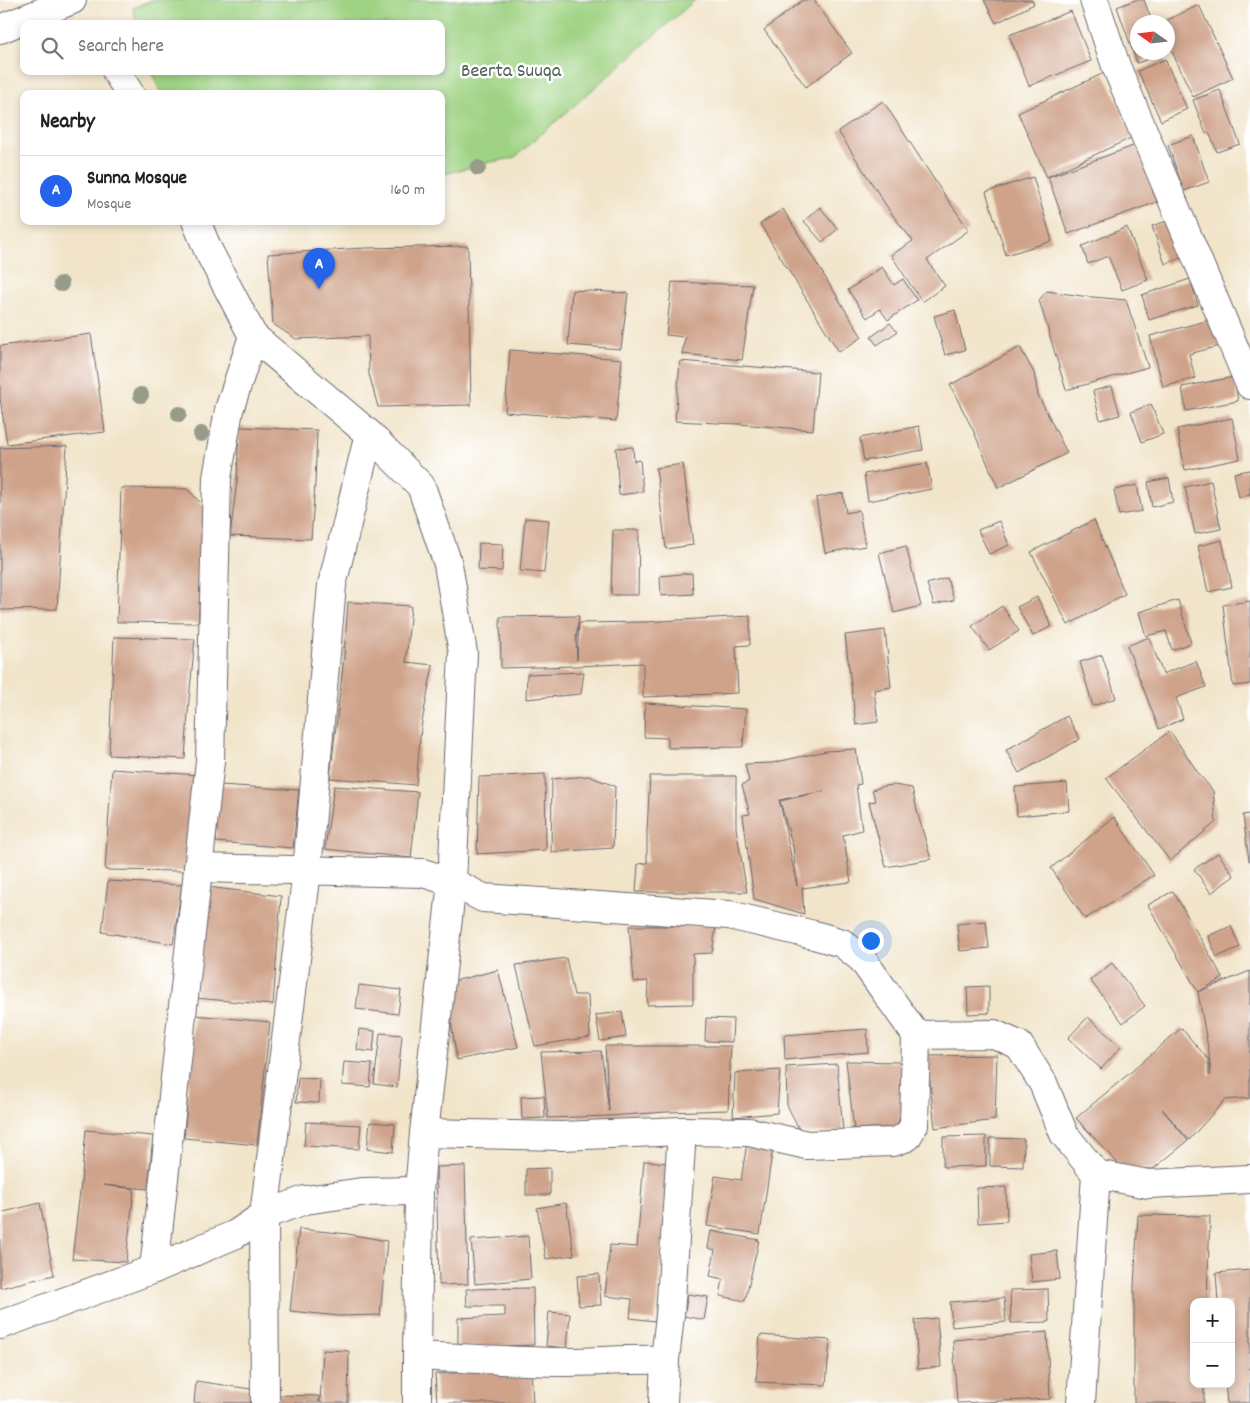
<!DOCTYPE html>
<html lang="en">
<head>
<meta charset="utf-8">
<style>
	:root { --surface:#fff; --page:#f2f2f2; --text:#222; --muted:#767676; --line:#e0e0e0; --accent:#2563eb }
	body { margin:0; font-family:Dekko,sans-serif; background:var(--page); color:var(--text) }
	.controls { position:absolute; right:15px; bottom:15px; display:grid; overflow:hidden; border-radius:10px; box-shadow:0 2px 8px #0003 }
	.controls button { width:45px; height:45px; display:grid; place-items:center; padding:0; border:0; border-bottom:1px solid var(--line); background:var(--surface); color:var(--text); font:25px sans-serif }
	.compass { position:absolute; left:1130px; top:15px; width:45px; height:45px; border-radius:50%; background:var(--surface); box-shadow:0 2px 8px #0003; rotate:284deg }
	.you { position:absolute; left:870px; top:940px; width:18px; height:18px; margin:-12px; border:4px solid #fff; border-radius:50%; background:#1a73e8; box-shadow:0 0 0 8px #1a73e833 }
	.badge { display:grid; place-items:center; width:32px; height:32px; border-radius:50%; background:var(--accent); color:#fff; font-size:16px; font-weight:700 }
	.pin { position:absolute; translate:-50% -41px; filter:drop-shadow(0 1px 2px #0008) }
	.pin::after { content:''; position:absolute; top:26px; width:18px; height:15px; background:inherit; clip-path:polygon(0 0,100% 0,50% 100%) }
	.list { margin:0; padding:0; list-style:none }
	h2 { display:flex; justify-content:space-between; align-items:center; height:65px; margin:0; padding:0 20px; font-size:21px }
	h2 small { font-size:16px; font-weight:400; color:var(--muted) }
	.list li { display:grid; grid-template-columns:32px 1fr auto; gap:15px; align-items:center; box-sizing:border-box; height:70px; padding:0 20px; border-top:1px solid var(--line) }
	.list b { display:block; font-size:19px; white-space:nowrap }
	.list p { margin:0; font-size:16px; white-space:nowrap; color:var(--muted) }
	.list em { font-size:16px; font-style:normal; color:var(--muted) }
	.icon { flex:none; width:28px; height:28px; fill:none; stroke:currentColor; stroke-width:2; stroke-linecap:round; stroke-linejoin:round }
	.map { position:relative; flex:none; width:1250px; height:1403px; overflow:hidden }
	.search { position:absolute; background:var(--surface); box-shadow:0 2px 8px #0003; left:20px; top:20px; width:425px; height:55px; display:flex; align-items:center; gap:12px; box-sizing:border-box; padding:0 18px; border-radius:10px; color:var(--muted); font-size:19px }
	.panel { position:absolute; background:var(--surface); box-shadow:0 2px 8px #0003; left:20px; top:90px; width:425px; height:135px; border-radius:10px }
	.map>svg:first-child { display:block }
	.green { fill:#9fd383; stroke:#607a5f }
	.building { fill:#cfa38a; fill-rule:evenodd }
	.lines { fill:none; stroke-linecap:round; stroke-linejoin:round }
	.street-casing { stroke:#6a666d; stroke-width:30 }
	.street { stroke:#fff; stroke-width:28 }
	.tree { fill:#979b89 }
	.labels { text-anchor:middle; stroke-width:5; stroke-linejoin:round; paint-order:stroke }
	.park-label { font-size:20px; fill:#4e6054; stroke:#fff }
</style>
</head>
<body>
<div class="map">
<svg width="1250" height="1403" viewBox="0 0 1250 1403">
	<rect width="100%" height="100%" fill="#fff"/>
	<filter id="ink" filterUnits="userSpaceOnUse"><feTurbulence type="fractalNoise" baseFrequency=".02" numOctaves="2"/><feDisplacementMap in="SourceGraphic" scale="10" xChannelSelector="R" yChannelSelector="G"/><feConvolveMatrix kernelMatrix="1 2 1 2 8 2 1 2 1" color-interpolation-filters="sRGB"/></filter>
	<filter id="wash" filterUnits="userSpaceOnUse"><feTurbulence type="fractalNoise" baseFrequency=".0096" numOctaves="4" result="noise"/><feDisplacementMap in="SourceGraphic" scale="20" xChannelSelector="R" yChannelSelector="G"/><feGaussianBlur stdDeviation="1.12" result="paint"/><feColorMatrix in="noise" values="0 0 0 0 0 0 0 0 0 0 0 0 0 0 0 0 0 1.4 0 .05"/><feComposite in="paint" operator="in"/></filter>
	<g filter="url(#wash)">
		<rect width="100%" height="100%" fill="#f1e4c9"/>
		<!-- green -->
		<path class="green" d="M151 0H695L514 158 491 162 441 175V94H161L151 71H441V24H137L133 8Z"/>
		<g id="blocks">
			<!-- building -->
			<g class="building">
				<path d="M803 0H814L852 53 806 87 764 30Z"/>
				<path d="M984 0H1032L1034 4 996 23Z"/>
				<path d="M1135 0H1144L1152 22H1138V52L1166 53 1137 63 1117 7Z"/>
				<path d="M1199 5 1233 78 1193 97 1168 43V22H1163Z"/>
				<path d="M1071 11 1091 61 1029 86 1009 35Z"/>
				<path d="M1165 59 1187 109 1161 121 1138 71Z"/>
				<path d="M1104 73 1133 137 1047 177 1018 113Z"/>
				<path d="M1220 90 1240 144 1217 152 1209 132 1206 134 1193 100Z"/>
				<path d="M883 101 937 184 969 230 927 260 945 286 922 302 891 255 913 241 891 213 838 131Z"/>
				<path d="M1193 136 1209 182 1184 191 1168 145Z"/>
				<path d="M1136 145 1157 202 1068 234 1048 177Z"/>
				<path d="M1033 177 1052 241 1006 255 986 192Z"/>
				<path d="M820 207 838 229 822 242 804 221Z"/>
				<path d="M783 209 862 337 839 352 760 224Z"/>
				<path d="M1173 219 1186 256 1165 264 1152 226Z"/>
				<path d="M1127 227 1148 280 1122 290 1108 256 1088 264 1082 246Z"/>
				<path d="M468 246 471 405 378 407 369 374 368 336 296 339 273 324 268 254 365 248Z"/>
				<path d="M882 267 894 285 903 279 917 300 888 320 880 309 867 318 848 290Z"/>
				<path d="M1190 279 1198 305 1149 320 1142 295Z"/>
				<path d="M672 282 753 285 742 360 682 354 685 337 666 335Z"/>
				<path d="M572 290 628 293 621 349 568 345Z"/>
				<path d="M1047 291 1082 296 1126 300 1148 367 1066 390 1039 300Z"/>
				<path d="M955 310 965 350 945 355 934 316Z"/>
				<path d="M1213 319 1220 346 1189 354 1195 378 1163 387 1150 336Z"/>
				<path d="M890 323 897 332 877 345 871 337Z"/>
				<path d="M91 334 105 432 7 444 0 398V346Z"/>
				<path d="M1020 347 1034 373 1038 395 1067 453 998 488 973 430 950 385Z"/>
				<path d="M510 350 622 359 616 421 505 412Z"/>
				<path d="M680 361 818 372 813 430 739 424 675 421Z"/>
				<path d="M1234 377 1238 401 1186 411 1182 387Z"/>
				<path d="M1112 386 1120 415 1100 420 1093 391Z"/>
				<path d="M1151 404 1163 434 1142 442 1131 412Z"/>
				<path d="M1232 418 1240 459 1185 470 1177 429Z"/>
				<path d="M919 426 923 450 864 461 860 438Z"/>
				<path d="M239 427 317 430 315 484 311 539 230 536 237 481Z"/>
				<path d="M67 446 57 609 0 610V448Z"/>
				<path d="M633 447 634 461 640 460 643 492 619 495 616 448Z"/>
				<path d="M927 463 932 489 868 501 864 474Z"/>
				<path d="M683 464 693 545 666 549 656 468Z"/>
				<path d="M1250 470V494L1239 497 1234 473Z"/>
				<path d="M1169 478 1173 502 1152 507 1148 482Z"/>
				<path d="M1211 481 1221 529 1195 534 1185 487Z"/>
				<path d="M1137 485 1142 511 1119 515 1114 490Z"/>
				<path d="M121 488 187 489 205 507 198 623 117 622Z"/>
				<path d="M843 493 846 513 859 510 865 546 825 553 816 498Z"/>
				<path d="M525 518 549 520 544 573 520 571Z"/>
				<path d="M1094 520 1125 594 1068 625 1031 552Z"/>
				<path d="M999 521 1009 545 989 554 978 530Z"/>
				<path d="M613 530H639L638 595H611Z"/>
				<path d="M1222 540 1232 587 1208 592 1198 546Z"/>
				<path d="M479 543 503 544 502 571 478 570Z"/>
				<path d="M906 546 921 606 894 613 879 553Z"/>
				<path d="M692 573 693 594 661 596 660 576Z"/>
				<path d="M947 578 954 600 934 605 927 584Z"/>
				<path d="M1037 597 1052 626 1033 636 1017 607Z"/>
				<path d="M1178 600 1191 643 1172 650 1166 631 1146 636 1139 612Z"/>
				<path d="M1250 601V684L1233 686 1223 605Z"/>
				<path d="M348 602 411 606 406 662 433 665 421 727 416 785 330 778 344 657Z"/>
				<path d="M1002 606 1019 631 989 650 972 626Z"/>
				<path d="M579 616 576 639 577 660 579 623 644 622 750 616V645L736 646 738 693 643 697V663L577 666 501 668 500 617Z"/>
				<path d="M885 630 891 687 874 690 878 722 856 725 845 635Z"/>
				<path d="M114 637 195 639 189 699 185 759 109 755Z"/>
				<path d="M1149 637 1163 674 1196 661 1206 687 1176 698 1183 719 1159 729 1127 646Z"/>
				<path d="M1102 655 1116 698 1093 706 1080 662Z"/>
				<path d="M584 672 581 694 526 699 527 674Z"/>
				<path d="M645 703 746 709 743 747 668 748V738L644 737Z"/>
				<path d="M1067 716 1080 739 1019 773 1006 750Z"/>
				<path d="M1170 731 1199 774 1213 791 1216 822 1170 861 1106 778Z"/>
				<path d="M856 749 861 784 856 785 862 830 843 835 851 882 802 888 804 914 754 899 743 815 750 814 742 785 749 781 745 764 772 763 826 751ZM824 791 780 801 793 847 797 886 781 807 779 800Z"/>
				<path d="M112 769 198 775 186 871 105 870Z"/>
				<path d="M545 774 546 850 477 854 479 777Z"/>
				<path d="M588 776 615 786 613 848 551 852 552 779Z"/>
				<path d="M650 776H736V828L747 892H636L638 864 647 863V830Z"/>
				<path d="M1067 783 1069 811 1017 816 1015 787Z"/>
				<path d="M220 785 299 790 293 848 216 842Z"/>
				<path d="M894 785 912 788 918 815 931 859 886 867 869 802 876 801 872 790 884 786Z"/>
				<path d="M334 786 418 792 411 858 325 849Z"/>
				<path d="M1250 814V861H1249L1243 815Z"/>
				<path d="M1114 817 1154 875 1085 919 1051 868Z"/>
				<path d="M1218 853 1234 876 1211 893 1194 869Z"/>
				<path d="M108 881 182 885 173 944 102 932Z"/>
				<path d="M207 887 281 896 273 1005 195 998Z"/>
				<path d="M1173 891 1223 978 1198 992 1148 905Z"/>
				<path d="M986 921 989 948 960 951 957 924Z"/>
				<path d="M629 926H716L712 953 693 954V1004L647 1005 648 981 634 982Z"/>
				<path d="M1231 926 1240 947 1217 957 1208 936Z"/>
				<path d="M566 958 574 995H588L590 1037 535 1046 516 965Z"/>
				<path d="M1112 963 1145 1006 1123 1023 1090 980Z"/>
				<path d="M498 970 518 1047 457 1060 446 990 454 981Z"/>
				<path d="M1250 971V1098L1225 1100 1189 1140 1162 1109 1188 1141 1153 1169 1122 1168 1076 1118 1131 1072 1181 1028 1209 1060V1075H1211L1209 1053 1198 992Z"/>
				<path d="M359 985 401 990 398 1014 356 1009Z"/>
				<path d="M989 986V1013L968 1014 967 987Z"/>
				<path d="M622 1012 626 1037 600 1041 596 1015Z"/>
				<path d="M194 1015 270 1022 257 1145 184 1138Z"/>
				<path d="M1088 1017 1121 1047 1101 1069 1068 1038Z"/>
				<path d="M706 1018 733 1019 732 1042 705 1041Z"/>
				<path d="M359 1029 375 1031 373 1052 357 1050Z"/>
				<path d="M867 1029 868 1052 785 1060 784 1035Z"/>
				<path d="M380 1033 402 1035 397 1087 374 1084Z"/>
				<path d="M605 1046H731L728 1110 666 1112 609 1116 548 1118 541 1052 601 1051 609 1111Z"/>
				<path d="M997 1055 995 1120 935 1128 927 1056Z"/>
				<path d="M846 1061 900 1062 907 1098 896 1127 854 1129Z"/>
				<path d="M344 1062 372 1064 370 1087 342 1085Z"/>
				<path d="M837 1064 843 1131 801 1133 787 1105 786 1067Z"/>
				<path d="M780 1070 777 1113 733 1117 735 1073Z"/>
				<path d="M298 1078 320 1079 319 1103 296 1102Z"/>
				<path d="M544 1096 545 1118 522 1119 521 1097Z"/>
				<path d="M306 1122 361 1125 359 1149 304 1146Z"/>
				<path d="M370 1122 395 1124 393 1152 367 1149Z"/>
				<path d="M86 1130 153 1136 148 1189 103 1185 134 1189 126 1262 72 1259 81 1183Z"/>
				<path d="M986 1136V1166L943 1167V1137Z"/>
				<path d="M990 1138 1024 1139 1023 1167 990 1166Z"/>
				<path d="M747 1143 773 1147 760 1234 707 1226 715 1176 741 1180Z"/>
				<path d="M644 1161 669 1163 655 1321 630 1318 632 1299 605 1296 610 1245 637 1247Z"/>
				<path d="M465 1166 468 1284 439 1285 436 1167Z"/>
				<path d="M550 1168V1195H526V1169Z"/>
				<path d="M1006 1187 1007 1221 978 1223 977 1188Z"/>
				<path d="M40 1203 54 1275 0 1288V1213Z"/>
				<path d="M566 1203 574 1255 546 1259 537 1208Z"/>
				<path d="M1138 1215 1210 1216 1207 1302H1194V1384H1204V1403H1134V1286Z"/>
				<path d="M299 1229 348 1234 387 1241 380 1315 339 1316 290 1311Z"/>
				<path d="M711 1231 759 1240 745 1301 720 1296 723 1279 710 1276 715 1250 708 1248Z"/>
				<path d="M528 1236 531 1279 475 1284 471 1240Z"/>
				<path d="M1057 1251 1060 1279 1032 1282 1029 1254Z"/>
				<path d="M1250 1270V1403H1227L1225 1384H1231V1302H1218L1216 1273Z"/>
				<path d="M599 1274 601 1305 579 1306 577 1276Z"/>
				<path d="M533 1288 534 1345 458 1347V1318L505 1316V1306H467L466 1289Z"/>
				<path d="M1048 1289 1049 1322 1011 1323 1010 1290Z"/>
				<path d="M688 1294 708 1297 704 1320 684 1316Z"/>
				<path d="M1004 1298 1006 1322 952 1327 950 1302Z"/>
				<path d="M549 1312 570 1314 567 1348 546 1346Z"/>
				<path d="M937 1318 941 1367 918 1369 915 1320Z"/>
				<path d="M1047 1332 1050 1399 957 1403 953 1340Z"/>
				<path d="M760 1335 830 1340 826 1385 756 1382Z"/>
				<path d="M323 1350 349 1351 348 1403H320Z"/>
				<path d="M531 1368 533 1403H437L435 1374Z"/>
				<path d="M196 1381 257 1390 255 1403H194Z"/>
				<path d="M278 1395 319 1396V1403H278Z"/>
			</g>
		</g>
	</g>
	<g filter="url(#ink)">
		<use href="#blocks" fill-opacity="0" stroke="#6a666d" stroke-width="1"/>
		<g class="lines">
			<!-- street casing -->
			<g class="street-casing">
				<g id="street">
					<path d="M1094 0 1116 66 1250 385"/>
					<path d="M0 29 72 0"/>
					<path d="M116 71 130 94"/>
					<path d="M196 221 208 250 253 336 369 434 421 486 448 564 463 653 452 882 424 1133 419 1191 417 1356V1403"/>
					<path d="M198 868 423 873 452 882 483 898 729 915 814 935 842 943 862 959 916 1035 994 1034 1019 1045 1043 1083 1064 1134 1096 1174"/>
					<path d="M424 1133 561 1136 682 1131 749 1132 807 1145 893 1142 907 1137 914 1125 916 1035"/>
					<path d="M154 1269 210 761 217 478 229 410 253 336"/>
					<path d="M0 1325 154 1269 236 1234 264 1215 305 1200 362 1192 419 1191"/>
					<path d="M417 1356C464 1358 511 1361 558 1362 594 1362 629 1359 665 1360"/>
					<path d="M265 1403 264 1215 307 871 332 585 369 434"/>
					<path d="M663 1403 665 1360 670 1315 682 1131"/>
					<path d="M1081 1403 1096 1174 1148 1184 1250 1179"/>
				</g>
			</g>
			<!-- street -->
			<use href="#street" class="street"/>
		</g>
		<!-- trees -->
		<g class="tree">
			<circle cx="478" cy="168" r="8"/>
			<circle cx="61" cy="284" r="8"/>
			<circle cx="141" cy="395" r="8"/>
			<circle cx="179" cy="414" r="8"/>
			<circle cx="201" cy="434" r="8"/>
		</g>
	</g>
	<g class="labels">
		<!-- park labels -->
		<g class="park-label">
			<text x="511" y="76">Beerta Suuqa</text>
		</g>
	</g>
</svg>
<div class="controls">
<button>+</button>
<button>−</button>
</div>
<svg class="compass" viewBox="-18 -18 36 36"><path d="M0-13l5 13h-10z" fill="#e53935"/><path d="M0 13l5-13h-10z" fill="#767676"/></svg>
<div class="you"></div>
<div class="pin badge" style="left:319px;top:289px">A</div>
<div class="search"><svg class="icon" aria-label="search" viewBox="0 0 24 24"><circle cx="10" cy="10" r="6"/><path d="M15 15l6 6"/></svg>Search here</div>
<section class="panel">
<h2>Nearby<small></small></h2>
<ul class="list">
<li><span class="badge">A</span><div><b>Sunna Mosque</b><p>Mosque</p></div><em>160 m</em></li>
</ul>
</section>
</div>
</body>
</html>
